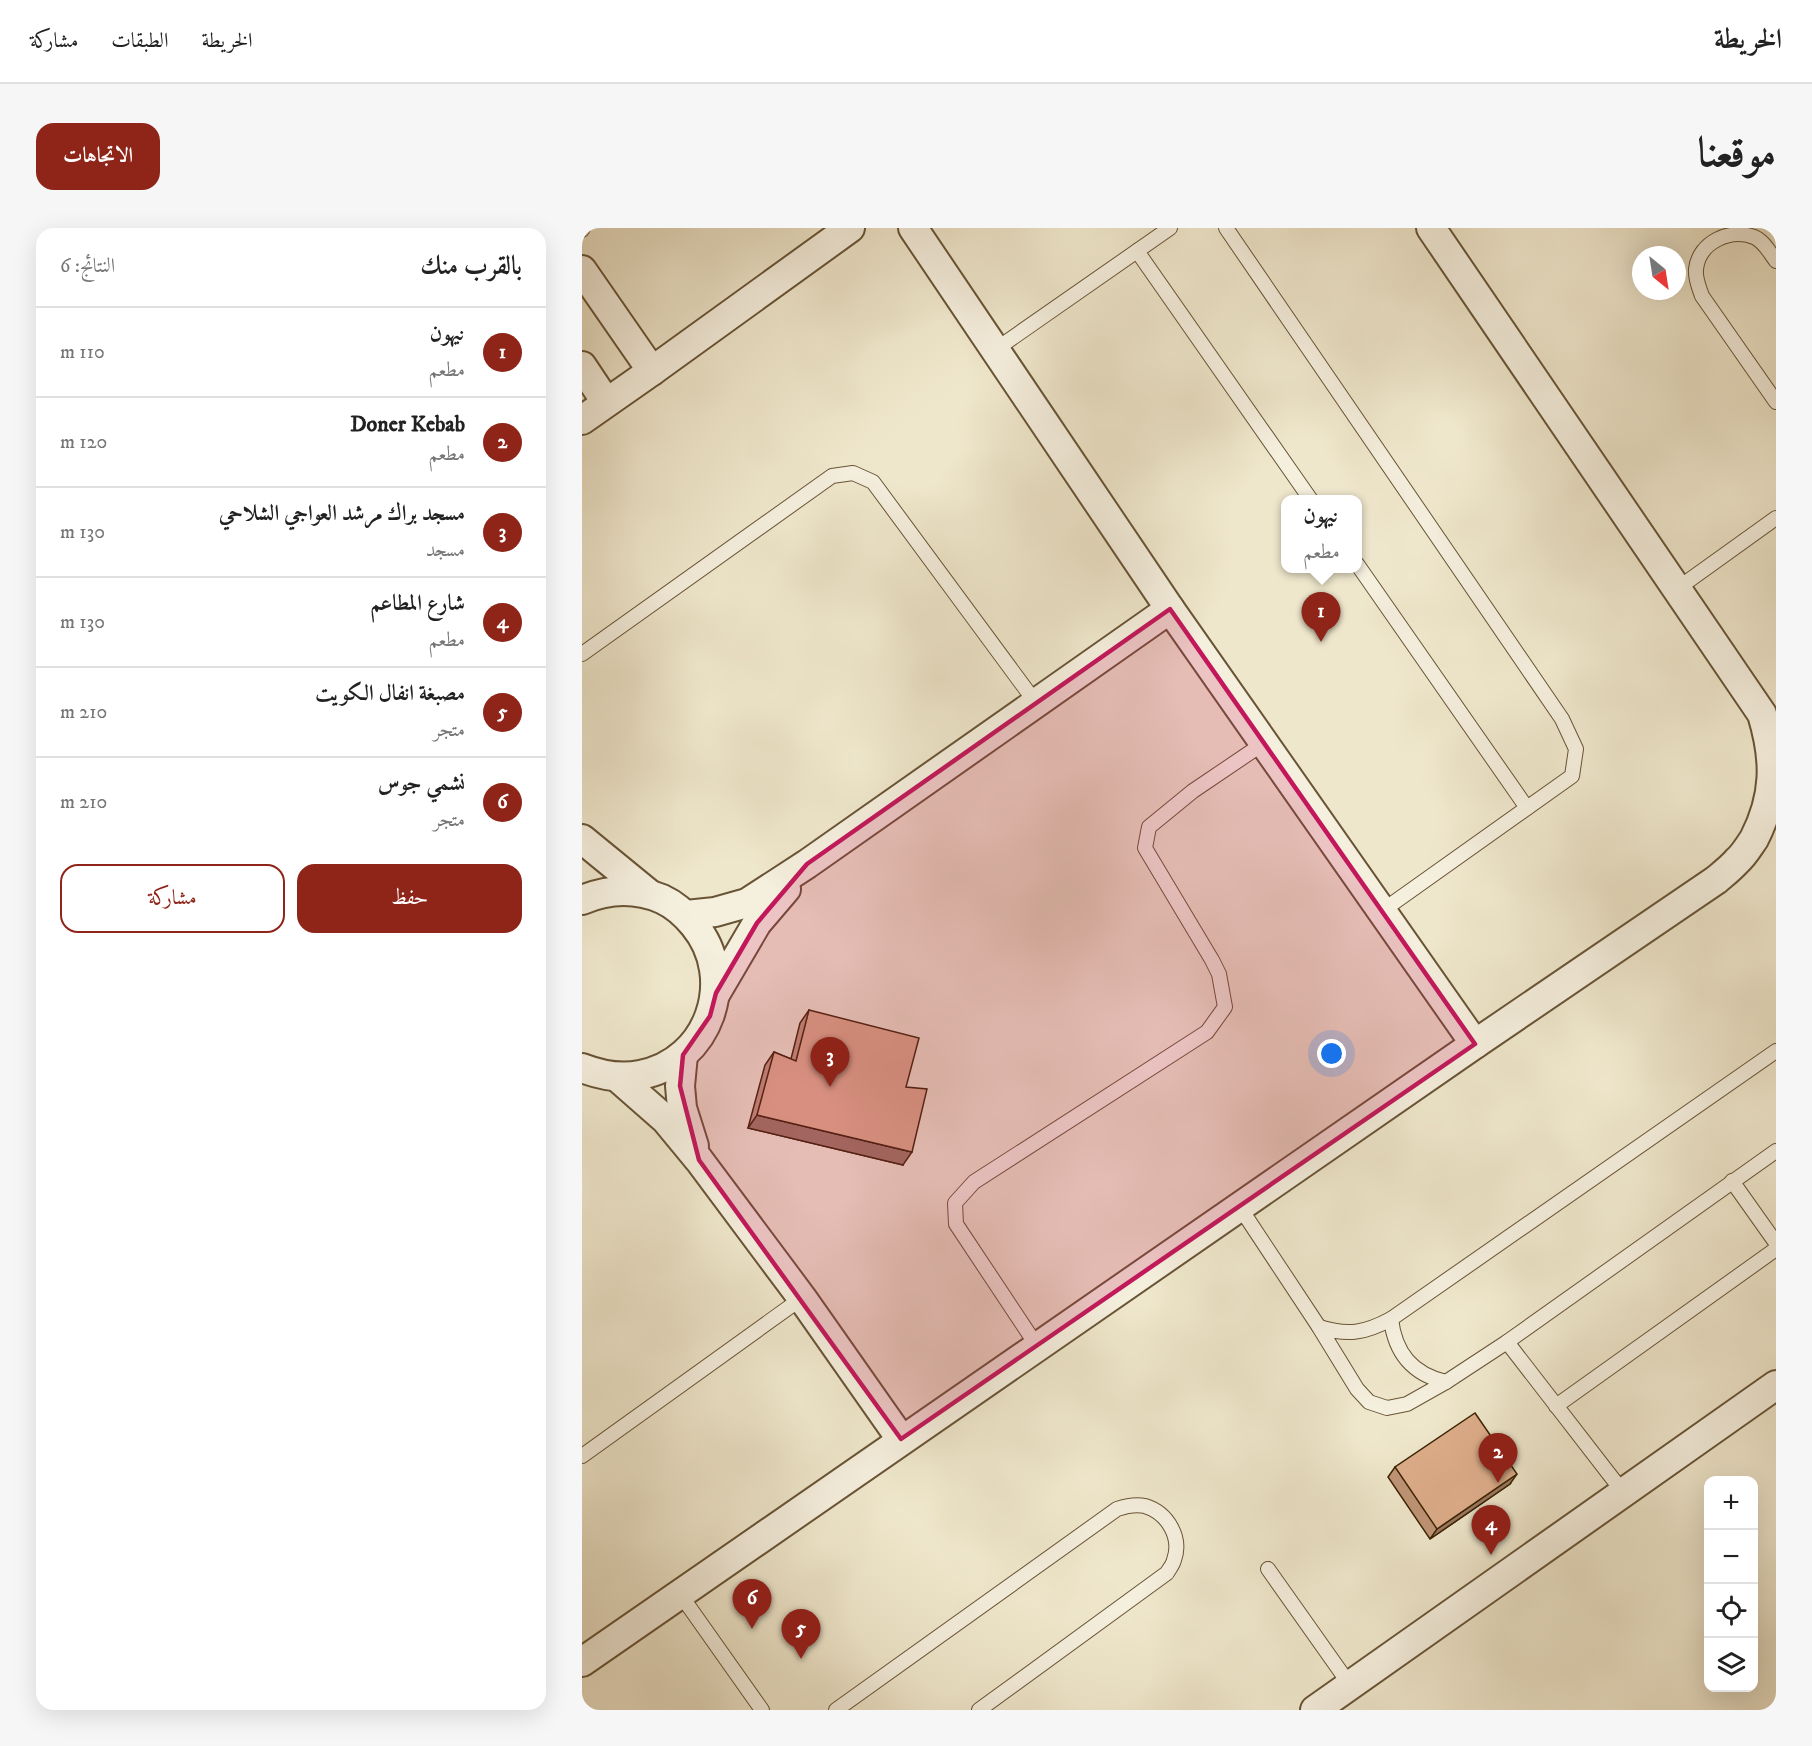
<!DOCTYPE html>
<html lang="ar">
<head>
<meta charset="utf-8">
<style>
	:root { --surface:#fff; --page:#f6f6f6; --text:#222; --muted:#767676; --line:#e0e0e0; --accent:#8f2418 }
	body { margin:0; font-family:"IM FELL DW Pica",Amiri,serif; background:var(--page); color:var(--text); direction:rtl }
	.controls { position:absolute; right:18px; bottom:18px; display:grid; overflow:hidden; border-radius:12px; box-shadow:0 6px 24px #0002 }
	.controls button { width:54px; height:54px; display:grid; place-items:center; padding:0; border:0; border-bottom:2px solid var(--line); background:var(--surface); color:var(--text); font:30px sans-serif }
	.compass { position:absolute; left:1050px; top:18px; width:54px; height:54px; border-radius:50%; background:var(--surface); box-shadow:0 6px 24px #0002; rotate:150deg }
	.you { position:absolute; left:750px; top:826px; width:21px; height:21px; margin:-15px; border:4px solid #fff; border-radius:50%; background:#1a73e8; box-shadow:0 0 0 9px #1a73e833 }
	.badge { display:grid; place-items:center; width:39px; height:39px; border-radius:50%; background:var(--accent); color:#fff; font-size:20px; font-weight:700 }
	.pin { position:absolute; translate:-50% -50px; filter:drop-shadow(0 2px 3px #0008) }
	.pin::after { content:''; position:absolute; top:32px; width:21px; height:18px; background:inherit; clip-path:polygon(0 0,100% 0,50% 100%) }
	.popup { position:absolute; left:699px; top:267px; width:81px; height:78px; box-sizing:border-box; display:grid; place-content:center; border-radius:12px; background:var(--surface); filter:drop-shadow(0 2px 4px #0005); font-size:20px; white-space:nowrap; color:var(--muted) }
	.popup b { font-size:22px; color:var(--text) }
	.popup::after { content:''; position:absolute; left:50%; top:100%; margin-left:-12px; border:12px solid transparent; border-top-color:var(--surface) }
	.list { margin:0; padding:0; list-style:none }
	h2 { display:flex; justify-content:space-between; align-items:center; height:78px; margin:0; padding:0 24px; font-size:26px }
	h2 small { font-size:20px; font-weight:400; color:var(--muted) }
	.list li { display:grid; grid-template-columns:39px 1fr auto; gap:18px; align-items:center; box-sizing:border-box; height:90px; padding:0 24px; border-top:2px solid var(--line) }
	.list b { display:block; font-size:22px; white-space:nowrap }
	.list p { margin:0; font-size:20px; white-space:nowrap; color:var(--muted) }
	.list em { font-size:20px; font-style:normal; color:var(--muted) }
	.actions { display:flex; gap:12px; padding:18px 24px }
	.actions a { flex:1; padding:14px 0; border:2px solid var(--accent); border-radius:18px; text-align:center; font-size:21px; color:var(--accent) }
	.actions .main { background:var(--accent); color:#fff }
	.icon { flex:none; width:33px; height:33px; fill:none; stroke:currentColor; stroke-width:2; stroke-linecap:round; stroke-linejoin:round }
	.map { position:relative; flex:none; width:1194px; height:1482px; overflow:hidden; direction:ltr; border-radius:18px }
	header { display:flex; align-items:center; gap:36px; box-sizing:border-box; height:84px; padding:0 30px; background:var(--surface); border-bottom:2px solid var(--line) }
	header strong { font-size:28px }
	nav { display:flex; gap:33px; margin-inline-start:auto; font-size:21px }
	.intro { display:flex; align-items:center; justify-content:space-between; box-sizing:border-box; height:144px; padding:0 36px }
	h1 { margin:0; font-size:42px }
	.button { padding:15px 27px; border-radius:18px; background:var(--accent); color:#fff; font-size:21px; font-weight:700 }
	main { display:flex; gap:36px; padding:0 36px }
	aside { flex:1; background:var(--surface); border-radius:18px; box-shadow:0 6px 24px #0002 }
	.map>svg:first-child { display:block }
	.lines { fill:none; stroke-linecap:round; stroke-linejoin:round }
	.service-casing { stroke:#685435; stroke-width:16 }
	.minor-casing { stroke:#685435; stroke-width:32 }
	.service { stroke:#f5efde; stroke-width:14 }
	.minor { stroke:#f5efde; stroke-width:28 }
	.wall { fill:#bf9577; stroke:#3b2303; stroke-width:1.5 }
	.shaded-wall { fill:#9b7961; stroke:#3b2303; stroke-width:1.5 }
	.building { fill:#dead8a; stroke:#3b2303; stroke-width:1.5 }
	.marked { fill:#c2185b; fill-opacity:0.2; stroke:#c2185b; stroke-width:4.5; stroke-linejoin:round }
</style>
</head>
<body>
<header>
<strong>الخريطة</strong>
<nav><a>الخريطة</a><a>الطبقات</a><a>مشاركة</a></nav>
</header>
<div class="intro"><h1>موقعنا</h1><a class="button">الاتجاهات</a></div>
<main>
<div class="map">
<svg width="1194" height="1482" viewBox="0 0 1194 1482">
	<rect width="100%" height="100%" fill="#efe7cc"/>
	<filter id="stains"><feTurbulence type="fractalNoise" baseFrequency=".00333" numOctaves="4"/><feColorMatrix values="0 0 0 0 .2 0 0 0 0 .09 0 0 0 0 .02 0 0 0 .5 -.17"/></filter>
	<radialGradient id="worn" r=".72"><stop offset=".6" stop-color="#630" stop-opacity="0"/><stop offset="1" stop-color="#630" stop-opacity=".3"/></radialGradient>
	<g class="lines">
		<!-- service casing -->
		<g class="service-casing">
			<g id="service">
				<path d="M644 0 980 491 994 521 990 548 800 683"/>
				<path d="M0 2 1 0"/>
				<path d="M555 23 729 272"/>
				<path d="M1194 33C1188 25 1182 13 1172 9 1148 0 1117 14 1114 41 1113 51 1117 59 1120 68L1194 174"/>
				<path d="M413 122 588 0"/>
				<path d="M775 336 945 580"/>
				<path d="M1095 361 1194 290"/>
				<path d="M0 426 250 248 271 245 291 254 454 475"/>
				<path d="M1194 823 809 1091C783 1105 766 1108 737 1099L775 1161 787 1174 805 1180 825 1176 864 1154 925 1114 1194 923"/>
				<path d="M1150 953 1194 1015"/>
				<path d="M657 978 737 1099"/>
				<path d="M809 1091C813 1125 830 1146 864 1154"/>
				<path d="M925 1114 1041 1264"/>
				<path d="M455 1118 374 996 373 975 392 954 625 804 643 779 637 746 630 732 563 620 567 599 611 563 682 515"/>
				<path d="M974 1178 1194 1021"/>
				<path d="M0 1228 220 1070"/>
				<path d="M686 1341 768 1457"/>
				<path d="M98 1366 180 1482"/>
				<path d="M254 1482 535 1281C544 1278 554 1276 563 1278 586 1285 600 1310 592 1332 591 1337 587 1341 585 1345L397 1482"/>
			</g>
		</g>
		<!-- minor casing -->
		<g class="minor-casing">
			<g id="minor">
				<path d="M331 0 588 381 893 816"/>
				<path d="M0 42 70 143"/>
				<path d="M0 138 24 174"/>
				<path d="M0 192 70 143 268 0"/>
				<path d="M0 611 66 665"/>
				<path d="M0 672C26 661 54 660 80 671 93 677 103 686 112 697 156 750 128 834 58 847 38 851 18 847 0 840"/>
				<path d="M104 687 133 684 165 675 225 636 588 381"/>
				<path d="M134 765 175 695 204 661"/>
				<path d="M101 827 98 858 100 880 112 918"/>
				<path d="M35 849 84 892 117 932 220 1070 319 1211"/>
				<path d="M0 1434 893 816 1134 652C1141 646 1149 640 1155 633 1162 627 1167 618 1172 611 1194 568 1194 532 1180 486L849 0"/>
				<path d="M733 1482 1194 1157"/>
			</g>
		</g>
		<!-- service -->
		<use href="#service" class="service"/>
		<!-- minor -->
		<use href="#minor" class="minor"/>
	</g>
	<!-- wall -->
	<g class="wall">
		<path d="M227 782 324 859 321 937 166 900 183 837 192 824 209 831 218 795Z"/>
		<path d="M813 1239 928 1256 848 1311 806 1249Z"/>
	</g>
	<!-- shaded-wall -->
	<g class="shaded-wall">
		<path d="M175 887 330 924 321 937 166 900Z"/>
		<path d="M935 1246 928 1256 848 1311 855 1301Z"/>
	</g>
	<!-- building -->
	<g class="building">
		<path d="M227 782 337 810 324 859 345 861 330 924 175 887 192 824 214 833Z"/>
		<path d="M893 1185 935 1246 855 1301 813 1239Z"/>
	</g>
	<!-- marked area -->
	<path class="marked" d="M588 381 893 816 319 1211 117 932 98 858 101 827 128 788 134 765 175 695 225 636Z"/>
	<rect width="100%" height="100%" filter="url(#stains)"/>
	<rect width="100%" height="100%" fill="url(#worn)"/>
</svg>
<div class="controls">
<button>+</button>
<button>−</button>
<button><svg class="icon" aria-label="locate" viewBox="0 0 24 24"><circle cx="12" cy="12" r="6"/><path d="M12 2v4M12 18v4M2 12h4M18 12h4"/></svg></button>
<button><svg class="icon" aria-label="layers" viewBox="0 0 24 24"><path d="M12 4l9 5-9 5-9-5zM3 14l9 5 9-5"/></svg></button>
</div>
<svg class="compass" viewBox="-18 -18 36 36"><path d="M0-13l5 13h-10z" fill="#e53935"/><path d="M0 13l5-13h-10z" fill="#767676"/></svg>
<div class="you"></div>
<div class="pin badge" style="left:739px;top:414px">1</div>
<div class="popup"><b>نيهون</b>مطعم</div>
<div class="pin badge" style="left:916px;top:1255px">2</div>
<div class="pin badge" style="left:248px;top:859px">3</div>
<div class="pin badge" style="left:909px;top:1327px">4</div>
<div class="pin badge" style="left:219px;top:1431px">5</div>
<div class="pin badge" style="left:170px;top:1401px">6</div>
</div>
<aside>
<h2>بالقرب منك<small>النتائج: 6</small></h2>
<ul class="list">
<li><span class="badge">1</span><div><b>نيهون</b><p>مطعم</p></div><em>110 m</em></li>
<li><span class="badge">2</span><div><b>Doner Kebab</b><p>مطعم</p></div><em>120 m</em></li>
<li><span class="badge">3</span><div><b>مسجد براك مرشد العواجي الشلاحي</b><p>مسجد</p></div><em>130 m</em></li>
<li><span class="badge">4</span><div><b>شارع المطاعم</b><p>مطعم</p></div><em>130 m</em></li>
<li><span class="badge">5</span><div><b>مصبغة انفال الكويت</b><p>متجر</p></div><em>210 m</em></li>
<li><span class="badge">6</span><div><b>نشمي جوس</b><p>متجر</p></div><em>210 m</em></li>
</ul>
<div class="actions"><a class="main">حفظ</a><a>مشاركة</a></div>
</aside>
</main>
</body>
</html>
